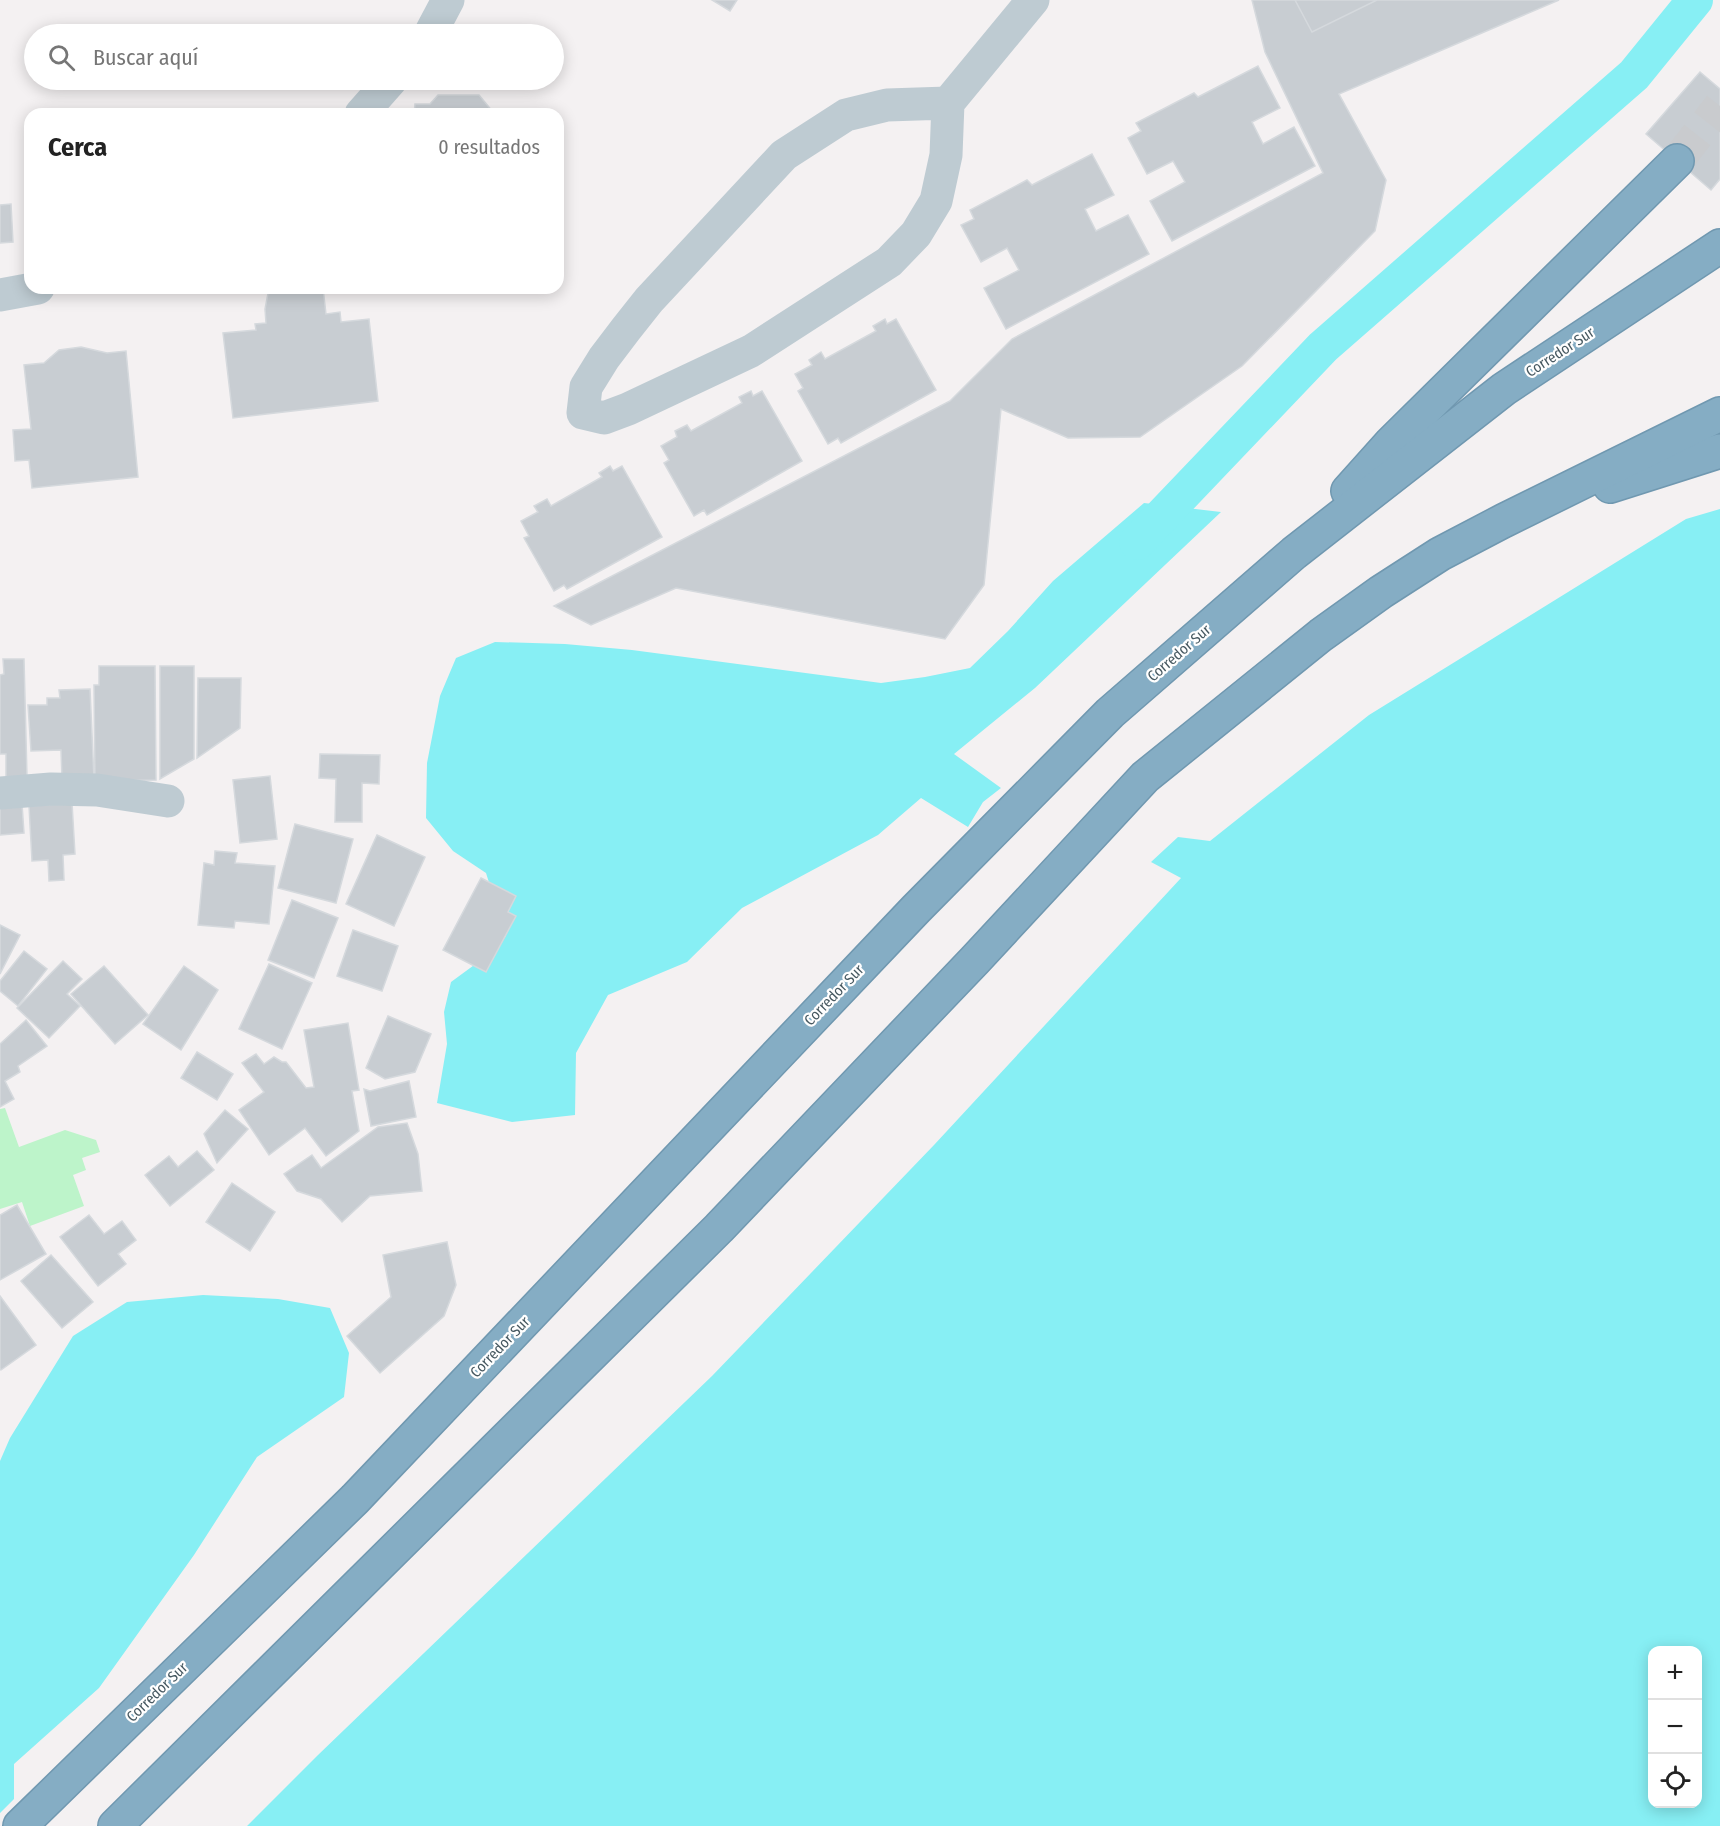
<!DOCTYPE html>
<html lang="es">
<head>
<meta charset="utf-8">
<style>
	:root { --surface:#fff; --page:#f2f2f2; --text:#222; --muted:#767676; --line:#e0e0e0 }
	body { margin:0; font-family:"Fira Sans Condensed",sans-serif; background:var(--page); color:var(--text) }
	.controls { position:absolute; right:18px; bottom:18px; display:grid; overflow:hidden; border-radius:12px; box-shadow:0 3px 15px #0003 }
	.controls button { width:54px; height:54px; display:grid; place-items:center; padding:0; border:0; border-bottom:2px solid var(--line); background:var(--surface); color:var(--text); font:30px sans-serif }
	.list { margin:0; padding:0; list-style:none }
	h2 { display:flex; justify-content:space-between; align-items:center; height:78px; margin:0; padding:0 24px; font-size:26px }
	h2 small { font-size:20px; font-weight:400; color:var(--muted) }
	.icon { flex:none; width:33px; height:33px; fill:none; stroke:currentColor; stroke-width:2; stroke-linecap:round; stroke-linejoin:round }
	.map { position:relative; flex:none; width:1720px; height:1826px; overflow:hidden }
	.search { position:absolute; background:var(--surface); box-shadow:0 3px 15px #0003; left:24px; top:24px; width:540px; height:66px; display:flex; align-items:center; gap:15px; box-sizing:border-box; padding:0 21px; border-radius:33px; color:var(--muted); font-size:22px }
	.panel { position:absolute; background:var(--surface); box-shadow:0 3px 15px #0003; left:24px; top:108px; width:540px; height:186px; border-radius:18px }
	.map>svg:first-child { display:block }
	.green { fill:#bdf4ca }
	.water { fill:#87eff4; fill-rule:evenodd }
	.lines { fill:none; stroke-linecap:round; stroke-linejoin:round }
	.canal { stroke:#87eff4; stroke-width:36 }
	.building { fill:#c8cdd2; stroke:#d5d9dd; stroke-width:1.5 }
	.highway-tunnel { stroke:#c9cbce; stroke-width:33; stroke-dasharray:33 16; stroke-linecap:butt }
	.highway-casing { stroke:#7098b0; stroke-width:36 }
	.minor { stroke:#becbd2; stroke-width:33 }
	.highway { stroke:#85adc4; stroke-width:33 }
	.labels { text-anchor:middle; stroke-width:4.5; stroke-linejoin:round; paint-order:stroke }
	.street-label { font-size:15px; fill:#475961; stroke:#fff }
</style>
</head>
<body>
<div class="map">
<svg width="1720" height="1826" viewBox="0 0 1720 1826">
	<rect width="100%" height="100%" fill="#f4f1f2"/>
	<!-- green -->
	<path class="green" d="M5 1108 19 1147 65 1130 96 1140 100 1152 82 1158 86 1170 73 1175 84 1206 30 1226 22 1202 0 1209V1109Z"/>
	<!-- water -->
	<g class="water">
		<path d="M1144 503 1221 512 1035 688 954 754 1001 788 983 802 968 827 921 798 878 835 742 908 687 962 608 995 576 1053 575 1115 512 1122 437 1103 447 1044 444 1012 451 982 481 960 506 936 486 873 453 851 426 818 427 763 440 696 456 658 495 642 565 644 632 650 881 683 925 677 970 668 1008 631 1053 581Z"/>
		<path d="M1720 509V1826H247L318 1755 712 1376 934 1145 1181 878 1151 862 1178 837 1210 841 1369 715 1686 519ZM1698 1650V1804H1652V1650Z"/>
		<path d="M203 1295 278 1299 330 1308 349 1353 344 1397 257 1457 194 1555 99 1688 14 1764V1799L0 1813V1461L10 1438 73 1336 127 1302Z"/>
	</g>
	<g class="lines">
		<!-- canal -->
		<path class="canal" d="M1137 542 1323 347 1634 75 1695 0"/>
	</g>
	<!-- building -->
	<g class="building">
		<path d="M712 0H737L730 11Z"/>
		<path d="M1252 0H1559L1339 94 1386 180 1375 231 1242 366 1140 437 1068 438 1001 409 984 585 945 639 676 588 591 625 554 606 950 401 1012 339 1323 173 1265 52Z"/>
		<path d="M1295 0H1377L1312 32Z"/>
		<path d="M1258 66 1280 108 1252 122 1263 144 1294 127 1315 166 1172 241 1150 201 1185 182 1173 161 1147 174 1128 138 1141 131 1136 123 1194 93 1198 97Z"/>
		<path d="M1700 72 1720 89V179L1711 190 1646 134Z"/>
		<path d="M438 95H479L493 112H506V114H414L415 104H430Z"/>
		<path d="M162 109V114H119L128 112Z"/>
		<path d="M1092 154 1114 195 1085 209 1096 231 1128 215 1149 254 1006 329 984 288 1019 270 1007 248 981 262 961 225 974 219 970 210 1027 180 1032 185Z"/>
		<path d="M11 204 13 242 0 243V205Z"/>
		<path d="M269 288H323L326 314 340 312 341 322 369 319 378 401 233 418 223 333 256 330 255 324 266 323 265 309Z"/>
		<path d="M885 319 887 324 896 319 936 390 841 443 838 438 828 444 798 391 803 388 795 374 812 365 809 360 821 352 825 359 876 331 873 326Z"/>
		<path d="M81 347 107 353 126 351 138 477 32 488 29 460 15 461 13 430 31 429 24 365 44 363 59 350Z"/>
		<path d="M751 391 753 396 762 391 802 461 707 515 704 510 694 516 664 463 669 460 661 446 677 437 675 431 687 425 691 431 742 403 739 397Z"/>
		<path d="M610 466 613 471 622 466 662 537 567 589 564 585 554 591 524 538 529 536 521 521 538 512 534 506 547 499 551 506 602 477 599 473Z"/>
		<path d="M3 659H24L27 777 6 778V754H0V675L4 674Z"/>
		<path d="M99 666H155L156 780 95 781 94 685H99Z"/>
		<path d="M160 666H194V759L160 779Z"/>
		<path d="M198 678H241L240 728 197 758Z"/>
		<path d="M90 689 94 779 62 780 61 750 31 751 28 705H47V698H60L59 690Z"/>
		<path d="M320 754 380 755 379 784 362 783V822H335L336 779 319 778Z"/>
		<path d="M270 776 277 839 240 843 233 780Z"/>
		<path d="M72 803 75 854 63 855 64 880 49 881 48 860 32 861 29 806Z"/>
		<path d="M22 804 24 833 0 835V805Z"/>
		<path d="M295 824 353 839 336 903 278 888Z"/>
		<path d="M377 835 425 857 394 926 346 904Z"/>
		<path d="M215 851 237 853 235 863 275 866 269 924 235 921 234 928 198 925 204 863 214 865Z"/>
		<path d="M481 878 516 896 508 912 516 916 486 972 443 950Z"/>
		<path d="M292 900 338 918 314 978 268 960Z"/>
		<path d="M0 925 20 935 0 974Z"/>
		<path d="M353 930 398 946 382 991 337 976Z"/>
		<path d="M24 951 47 969 18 1006 0 991V981Z"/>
		<path d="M63 961 82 979 67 994 80 1006 49 1038 17 1008Z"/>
		<path d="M269 964 312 983 282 1049 239 1029Z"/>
		<path d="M104 966 148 1015 115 1044 71 994Z"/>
		<path d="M184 966 218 990 181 1050 143 1024Z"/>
		<path d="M388 1016 431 1034 415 1072 385 1079 366 1068Z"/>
		<path d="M26 1020 47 1046 18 1066 20 1072 5 1081 14 1099 0 1107V1044Z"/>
		<path d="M348 1023 359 1090 352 1091 359 1131 326 1156 305 1128 269 1155 239 1110 264 1092 242 1063 256 1054 264 1064 274 1057 282 1062H286L306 1088 314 1087 304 1030Z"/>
		<path d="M197 1052 233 1074 217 1100 181 1078Z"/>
		<path d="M409 1081 416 1117 371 1126 364 1089 370 1091Z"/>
		<path d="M225 1110 248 1129 217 1163 204 1134Z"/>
		<path d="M407 1123 418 1154 422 1191 370 1196 342 1222 321 1199 297 1191 284 1174 312 1155 321 1168 378 1127Z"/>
		<path d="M197 1151 214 1170 170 1206 145 1175 169 1156 178 1167Z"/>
		<path d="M232 1183 275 1212 250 1251 206 1222Z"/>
		<path d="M17 1205 46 1254 0 1280V1215Z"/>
		<path d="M89 1215 104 1234 122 1221 136 1240 118 1254 126 1264 98 1286 60 1237Z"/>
		<path d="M447 1242 456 1285 444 1316 380 1373 347 1336 391 1297 383 1255Z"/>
		<path d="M51 1255 93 1302 62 1328 21 1281Z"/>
		<path d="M0 1296 36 1345 1 1370 0 1368Z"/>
	</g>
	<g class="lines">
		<!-- highway-tunnel -->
		<path class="highway-tunnel" d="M1677 161 1720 106"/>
		<!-- highway casing -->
		<g class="highway-casing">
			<g id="highway">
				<path d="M1610 486 1720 451"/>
				<path d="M1348 491 1391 443 1677 161"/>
				<path d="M20 1826 355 1499 916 909 1110 713 1294 553 1504 389 1720 246"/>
				<path d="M115 1826 719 1228 975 960 1145 777 1321 635 1381 592 1440 554 1503 521 1720 414"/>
			</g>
		</g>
		<!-- minor -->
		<g class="minor">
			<path d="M430 34 448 0"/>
			<path d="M948 103 887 105 846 115 784 155 649 300 626 329 604 358 586 387 583 413 604 418 628 409 751 351 889 262 916 234 936 201 946 155 948 103 1033 0"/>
			<path d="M361 114 391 80"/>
			<path d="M0 295 38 288"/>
			<path d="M0 793 51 789 97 790 168 801"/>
		</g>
		<!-- highway -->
		<use href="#highway" class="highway"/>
	</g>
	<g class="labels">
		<!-- street labels -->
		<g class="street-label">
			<text transform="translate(1560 352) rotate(-33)" y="5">Corredor Sur</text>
			<text transform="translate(1179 653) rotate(-41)" y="5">Corredor Sur</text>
			<text transform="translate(834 995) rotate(-46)" y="5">Corredor Sur</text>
			<text transform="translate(500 1347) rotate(-46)" y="5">Corredor Sur</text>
			<text transform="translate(157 1692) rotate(-44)" y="5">Corredor Sur</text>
		</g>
	</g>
</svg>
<div class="controls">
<button>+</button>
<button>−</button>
<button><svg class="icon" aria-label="locate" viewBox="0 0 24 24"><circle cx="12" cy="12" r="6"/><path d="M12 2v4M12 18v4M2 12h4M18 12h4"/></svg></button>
</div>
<div class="search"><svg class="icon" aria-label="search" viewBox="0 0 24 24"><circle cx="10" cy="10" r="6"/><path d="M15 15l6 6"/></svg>Buscar aquí</div>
<section class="panel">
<h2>Cerca<small>0 resultados</small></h2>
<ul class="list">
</ul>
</section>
</div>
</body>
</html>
